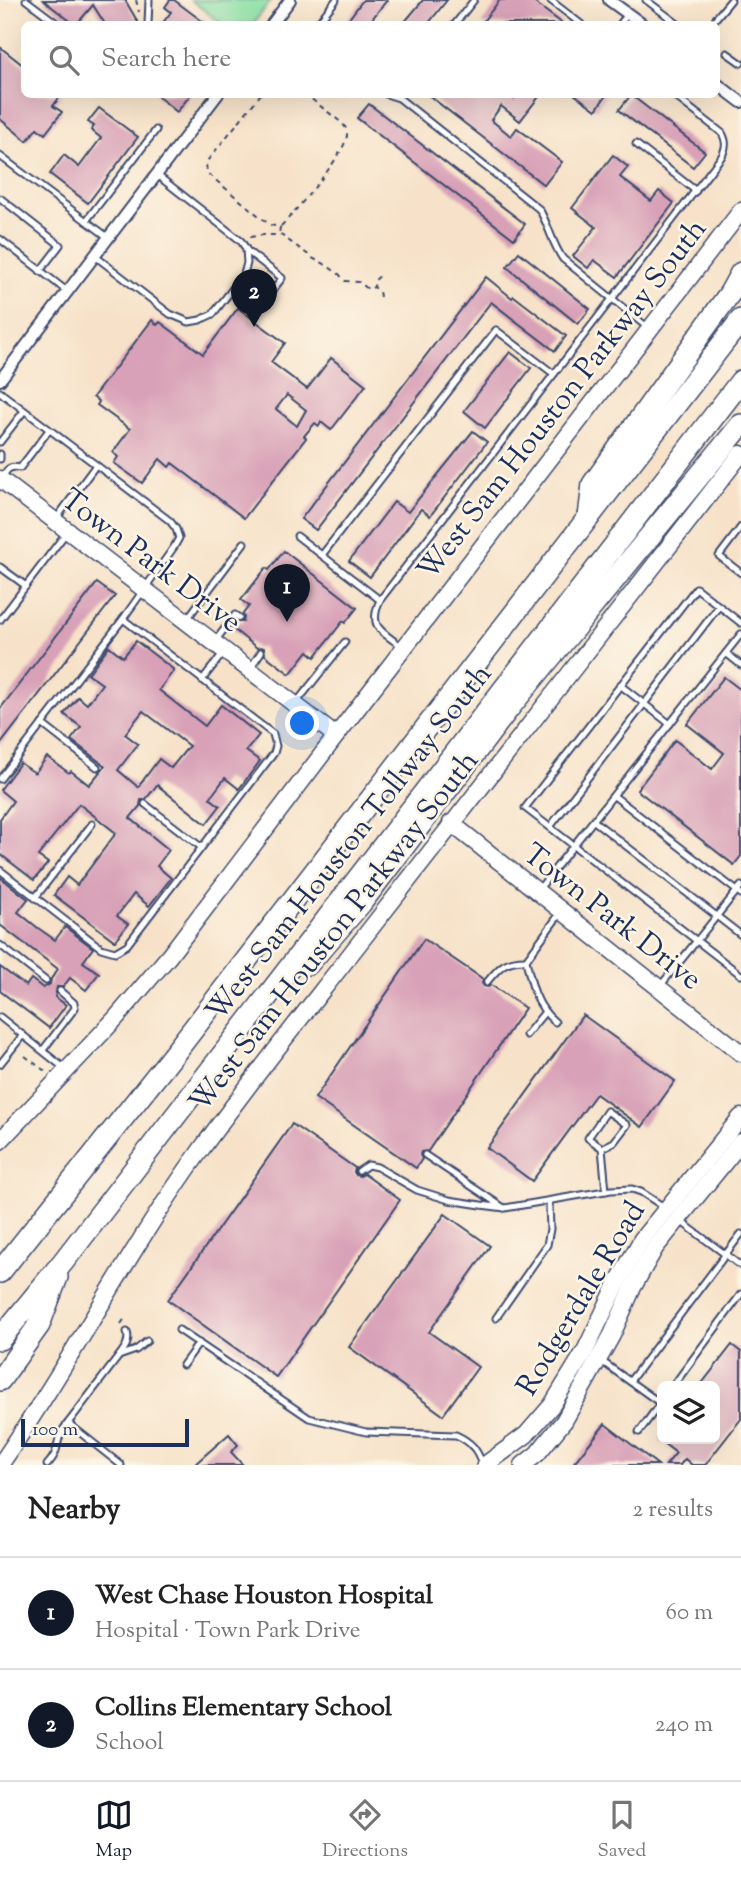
<!DOCTYPE html>
<html lang="en">
<head>
<meta charset="utf-8">
<style>
	:root { --surface:#fff; --page:#f6f6f6; --text:#222; --muted:#767676; --line:#e0e0e0; --accent:#111827 }
	body { margin:0; font-family:"Sorts Mill Goudy",serif; background:var(--page); color:var(--text) }
	.controls { position:absolute; right:21px; bottom:21px; display:grid; overflow:hidden; border-radius:10px; box-shadow:0 7px 28px #0002 }
	.controls button { width:63px; height:63px; display:grid; place-items:center; padding:0; border:0; border-bottom:2px solid var(--line); background:var(--surface); color:var(--text); font:35px sans-serif }
	.scale { position:absolute; left:21px; bottom:18px; width:168px; box-sizing:border-box; padding-left:7px; border:4px solid #1b2f5e; border-top:0; font-size:19px; line-height:24px; white-space:nowrap; color:#1b2f5e; -webkit-text-stroke:5px #fcf5e5; paint-order:stroke }
	.you { position:absolute; left:303px; top:724px; width:24px; height:24px; margin:-18px; border:5px solid #fff; border-radius:50%; background:#1a73e8; box-shadow:0 0 0 10px #1a73e833 }
	.badge { display:grid; place-items:center; width:46px; height:46px; border-radius:50%; background:var(--accent); color:#fff; font-size:23px; font-weight:700 }
	.pin { position:absolute; translate:-50% -58px; filter:drop-shadow(0 2px 4px #0008) }
	.pin::after { content:''; position:absolute; top:37px; width:24px; height:21px; background:inherit; clip-path:polygon(0 0,100% 0,50% 100%) }
	.list { margin:0; padding:0; list-style:none }
	h2 { display:flex; justify-content:space-between; align-items:center; height:91px; margin:0; padding:0 28px; font-size:30px }
	h2 small { font-size:23px; font-weight:400; color:var(--muted) }
	.list li { display:grid; grid-template-columns:46px 1fr auto; gap:21px; align-items:center; box-sizing:border-box; height:112px; padding:0 28px; border-top:2px solid var(--line) }
	.list b { display:block; font-size:26px; white-space:nowrap }
	.list p { margin:0; font-size:23px; white-space:nowrap; color:var(--muted) }
	.list em { font-size:23px; font-style:normal; color:var(--muted) }
	.icon { flex:none; width:38px; height:38px; fill:none; stroke:currentColor; stroke-width:2; stroke-linecap:round; stroke-linejoin:round }
	.map { position:relative; flex:none; width:741px; height:1465px; overflow:hidden }
	.search { position:absolute; background:var(--surface); box-shadow:0 7px 28px #0002; left:21px; right:21px; top:21px; height:77px; display:flex; align-items:center; gap:18px; box-sizing:border-box; padding:0 24px; border-radius:10px; color:var(--muted); font-size:26px }
	.sheet { height:315px; background:var(--surface) }
	nav { display:flex; justify-content:space-around; align-items:center; box-sizing:border-box; height:98px; border-top:2px solid var(--line); background:var(--surface); font-size:19px; color:var(--muted) }
	nav a { display:grid; justify-items:center; gap:4px }
	nav .on { color:var(--accent) }
	.map>svg:first-child { display:block }
	.green { fill:#87e0a5; stroke:#518882; stroke-width:2 }
	.building { fill:#d8a1b7; fill-rule:evenodd }
	.lines { fill:none; stroke-linecap:round; stroke-linejoin:round }
	.lane-casing { stroke:#3c4a6e; stroke-width:9 }
	.street-casing { stroke:#3c4a6e; stroke-width:14 }
	.secondary-casing { stroke:#3c4a6e; stroke-width:19 }
	.highway-casing { stroke:#3c4a6e; stroke-width:24 }
	.path { stroke:#3c4a6e; stroke-width:2; stroke-dasharray:5 5; stroke-linecap:butt }
	.lane { stroke:#fff; stroke-width:5 }
	.street { stroke:#fff; stroke-width:10 }
	.secondary { stroke:#fff; stroke-width:16 }
	.highway { stroke:#fff; stroke-width:21 }
	.labels { text-anchor:middle; stroke-width:5; stroke-linejoin:round; paint-order:stroke }
	.street-label { font-size:30px; fill:#1b2f5e; stroke:#fcf5e5 }
</style>
</head>
<body>
<div class="map">
<svg width="741" height="1465" viewBox="0 0 741 1465">
	<rect width="100%" height="100%" fill="#fcf5e5"/>
	<filter id="ink" filterUnits="userSpaceOnUse"><feTurbulence type="fractalNoise" baseFrequency=".0143" numOctaves="2"/><feDisplacementMap in="SourceGraphic" scale="14" xChannelSelector="R" yChannelSelector="G"/><feConvolveMatrix kernelMatrix="1 2 1 2 8 2 1 2 1" color-interpolation-filters="sRGB"/></filter>
	<filter id="wash" filterUnits="userSpaceOnUse"><feTurbulence type="fractalNoise" baseFrequency=".00686" numOctaves="4" result="noise"/><feDisplacementMap in="SourceGraphic" scale="28" xChannelSelector="R" yChannelSelector="G"/><feGaussianBlur stdDeviation="1.57" result="paint"/><feColorMatrix in="noise" values="0 0 0 0 0 0 0 0 0 0 0 0 0 0 0 0 0 1.4 0 .05"/><feComposite in="paint" operator="in"/></filter>
	<g filter="url(#wash)">
		<rect width="100%" height="100%" fill="#f7e2c9"/>
		<!-- green -->
		<path class="green" d="M191 0H271L253 24H222Z"/>
		<g id="blocks">
			<!-- building -->
			<g class="building">
				<path d="M43 0H125L139 24H105L93 5 77 24H74Z"/>
				<path d="M170 0H174L206 24H162L171 12 165 7Z"/>
				<path d="M363 0H387L368 24H345Z"/>
				<path d="M423 0H447L428 24H403Z"/>
				<path d="M500 0H531L563 24H481Z"/>
				<path d="M0 47 24 66V94H62L53 106 62 112 45 134 37 128 27 141 0 119Z"/>
				<path d="M155 94H191L177 112Z"/>
				<path d="M427 94H508L514 99 518 94H541L520 121 501 106 491 120 511 136 517 128 562 162 544 185Z"/>
				<path d="M574 94H607L596 110Z"/>
				<path d="M631 95 705 152 693 167 619 110Z"/>
				<path d="M369 104 525 224 514 239 357 118Z"/>
				<path d="M99 108 138 137 88 203 50 174 64 155 79 167 101 138 91 130 94 126 88 122Z"/>
				<path d="M613 155 628 167 620 177 651 201 659 191 674 203 617 277 594 260 588 268 573 256 596 227 572 208Z"/>
				<path d="M519 252 590 309 578 324 507 267Z"/>
				<path d="M486 277 512 298 514 296 566 336 555 351 491 302 316 530 301 519Z"/>
				<path d="M238 308 285 343 271 362 307 389 331 358 366 385 331 430 321 422 319 426 315 423 304 436 306 438 244 518 172 463 169 467 160 459 142 483 114 463 118 457 113 452 130 429 97 405 99 402 93 397 152 320 157 325 160 322 203 354ZM287 395 306 410 297 426 276 409Z"/>
				<path d="M510 352 531 368 485 428 464 411Z"/>
				<path d="M473 431 487 442 430 516 421 509 370 577 349 561 394 502 408 512Z"/>
				<path d="M284 551 357 608 345 623 343 621 315 657 308 651 290 674 265 655 264 648 261 647 257 648 232 628 236 622H243L244 618 243 614 249 606 241 600 266 568 269 570Z"/>
				<path d="M97 583 115 596 0 745V709Z"/>
				<path d="M136 641 174 670 159 690 205 726 221 705 259 735 246 751 260 761 239 789 225 778 210 798 220 806 206 824 157 785 146 799 141 800 140 806 130 818 169 850 157 866 171 878 149 906 134 894 117 916 128 924 115 941 54 895 67 877 77 885 116 833 79 804 38 856 48 863 34 880 0 854V819L13 801 0 790 20 763 35 773 47 757 69 773 71 771 89 785 105 766 71 740 81 727 64 714 78 697 87 704 102 684 88 674 109 646 123 657ZM143 711 189 746 171 768 159 759 138 787 118 770 138 744 125 734Z"/>
				<path d="M724 677 741 690V856L734 865 637 790 675 740 712 769 724 753 687 724Z"/>
				<path d="M0 877 28 899 18 912 38 928 55 940 65 927 93 948 83 962 99 973 86 990 70 978 63 987H57L55 997 66 1005 49 1028 0 991V967L26 986 31 979 43 988 50 984 51 979 58 969 0 925Z"/>
				<path d="M424 939 483 979 482 983 484 986 488 987 491 985 525 1008 428 1151 421 1152 420 1155 422 1159 416 1168 315 1098Z"/>
				<path d="M583 1015 675 1081 642 1127 596 1094 532 1181 487 1148Z"/>
				<path d="M292 1124 355 1168 354 1172 356 1175 360 1176 364 1174 400 1200 276 1377 168 1300Z"/>
				<path d="M445 1214 490 1246 429 1332 478 1367 443 1415 349 1347Z"/>
				<path d="M732 1345 741 1352V1419L705 1465H692L685 1459 680 1465H666L676 1453 658 1439H715V1386H700Z"/>
				<path d="M605 1424 658 1465H572Z"/>
				<path d="M229 1434 238 1445 231 1452 243 1465H194Z"/>
			</g>
		</g>
	</g>
	<g filter="url(#ink)">
		<use href="#blocks" fill-opacity="0" stroke="#3c4a6e" stroke-width="2"/>
		<g class="lines">
			<!-- lane casing -->
			<g class="lane-casing">
				<g id="lane">
					<path d="M26 0 58 24"/>
					<path d="M550 0 581 24"/>
					<path d="M646 0 678 24"/>
					<path d="M148 24 149 0"/>
					<path d="M317 24 336 0"/>
					<path d="M455 24 474 0"/>
					<path d="M620 24 628 14"/>
					<path d="M711 24 731 0"/>
					<path d="M727 53 741 63"/>
					<path d="M386 94 399 98 539 209C549 225 552 244 563 259L647 327"/>
					<path d="M636 144 696 191"/>
					<path d="M0 156 109 238"/>
					<path d="M0 198 60 245 40 271"/>
					<path d="M86 221 156 130"/>
					<path d="M0 239 68 292"/>
					<path d="M246 250 282 278 257 311"/>
					<path d="M95 256 170 314 189 322 200 320 213 314 244 274 247 263 246 249 241 241 157 175"/>
					<path d="M0 392 170 521 176 529 179 538 174 547 123 619"/>
					<path d="M0 442 24 411"/>
					<path d="M0 454V459"/>
					<path d="M3 476C8 468 10 466 20 468L49 430"/>
					<path d="M56 519 96 465"/>
					<path d="M741 527 719 556 741 573"/>
					<path d="M297 536 380 600"/>
					<path d="M322 555 496 330 554 374"/>
					<path d="M0 567 26 586"/>
					<path d="M187 619 244 543"/>
					<path d="M0 620 66 533"/>
					<path d="M741 623 696 588 525 808 741 975"/>
					<path d="M216 640 235 615 239 618"/>
					<path d="M401 646C381 631 368 627 380 600L722 156C726 147 727 142 722 133L672 94"/>
					<path d="M726 653 741 665"/>
					<path d="M251 667 261 652"/>
					<path d="M202 680 224 652"/>
					<path d="M620 685 670 724"/>
					<path d="M296 703 345 642"/>
					<path d="M42 724 97 767"/>
					<path d="M0 779 123 619 273 734 276 746 274 753 127 945 115 952 101 948 0 870"/>
					<path d="M614 796 741 894"/>
					<path d="M145 804 201 847"/>
					<path d="M594 821 741 935"/>
					<path d="M550 827 719 606"/>
					<path d="M539 889 741 634"/>
					<path d="M35 898 92 824"/>
					<path d="M0 945 46 981"/>
					<path d="M487 982C500 966 505 960 526 960"/>
					<path d="M661 985 741 886"/>
					<path d="M0 1017 64 1068"/>
					<path d="M555 1022C536 1007 531 983 526 960L561 912"/>
					<path d="M526 1035 544 1013"/>
					<path d="M43 1050 75 1008 74 1003 60 991"/>
					<path d="M0 1064 23 1035"/>
					<path d="M602 1148 614 1142 627 1125 607 1111 588 1138 602 1148 606 1191"/>
					<path d="M425 1155 504 1208"/>
					<path d="M359 1171 368 1165 377 1167 417 1190 449 1200 481 1205 505 1208 611 1190 632 1189 641 1192 664 1207"/>
					<path d="M679 1220 741 1266"/>
					<path d="M496 1318 547 1245 550 1229 549 1201"/>
					<path d="M179 1330 309 1418 366 1432 456 1435C471 1442 477 1449 482 1464"/>
					<path d="M127 1332C130 1342 125 1348 119 1356L136 1350 147 1341"/>
					<path d="M600 1360 660 1403"/>
					<path d="M183 1365 199 1343"/>
					<path d="M630 1381 741 1234"/>
					<path d="M673 1386 741 1294"/>
					<path d="M68 1423 121 1465"/>
					<path d="M639 1432 662 1401"/>
					<path d="M47 1465C61 1450 54 1446 62 1431L119 1356"/>
				</g>
			</g>
			<!-- street casing -->
			<g class="street-casing">
				<g id="street">
					<path d="M609 0 642 24"/>
					<path d="M272 24 290 0"/>
					<path d="M716 83 741 102"/>
					<path d="M0 380 218 94"/>
				</g>
			</g>
			<!-- secondary casing -->
			<g class="secondary-casing">
				<g id="secondary">
					<path d="M0 479 336 736"/>
					<path d="M451 823 741 1053"/>
					<path d="M0 1141 116 1018 169 956 336 736 741 211"/>
					<path d="M0 1465C71 1363 127 1252 200 1151 250 1081 304 1014 357 946 484 781 614 619 741 454"/>
					<path d="M485 1465 526 1435 552 1405 585 1351 619 1280 642 1239 741 1117"/>
					<path d="M523 1465 537 1454 564 1421 612 1335 633 1287 655 1248 741 1142"/>
				</g>
			</g>
			<!-- highway casing -->
			<g class="highway-casing">
				<g id="highway">
					<path d="M589 517 593 484 730 293 741 273"/>
					<path d="M308 964 361 903 508 709 741 425"/>
					<path d="M0 1272 177 1050 741 320"/>
					<path d="M0 1339 63 1262 741 381"/>
					<path d="M0 1380 39 1325 57 1277"/>
				</g>
			</g>
			<!-- path -->
			<g class="path">
				<path d="M136 0 139 12"/>
				<path d="M261 94 208 160 206 164 207 173 270 225 280 227 279 235"/>
				<path d="M281 226 287 220C300 205 349 150 347 133 347 128 345 127 342 123L305 94"/>
				<path d="M250 237 263 235H281L314 259 323 263 339 274 345 281 359 282 368 289 374 287"/>
				<path d="M380 297 379 291 374 287 375 280 381 275"/>
				<path d="M25 1056 45 1071"/>
				<path d="M121 1324 125 1318"/>
			</g>
			<!-- lane -->
			<use href="#lane" class="lane"/>
			<!-- street -->
			<use href="#street" class="street"/>
			<!-- secondary -->
			<use href="#secondary" class="secondary"/>
			<!-- highway -->
			<use href="#highway" class="highway"/>
		</g>
	</g>
	<g class="labels">
		<!-- street labels -->
		<g class="street-label">
			<text transform="translate(561 399) rotate(-52)" y="10">West Sam Houston Parkway South</text>
			<text transform="translate(152 560) rotate(37)" y="10">Town Park Drive</text>
			<text transform="translate(348 842) rotate(-52)" y="10">West Sam Houston Tollway South</text>
			<text transform="translate(613 916) rotate(38)" y="10">Town Park Drive</text>
			<text transform="translate(333 931) rotate(-52)" y="10">West Sam Houston Parkway South</text>
			<text transform="translate(580 1298) rotate(-59)" y="10">Rodgerdale Road</text>
		</g>
	</g>
</svg>
<div class="controls">
<button><svg class="icon" aria-label="layers" viewBox="0 0 24 24"><path d="M12 4l9 5-9 5-9-5zM3 14l9 5 9-5"/></svg></button>
</div>
<div class="scale">100 m</div>
<div class="you"></div>
<div class="pin badge" style="left:287px;top:622px">1</div>
<div class="pin badge" style="left:254px;top:327px">2</div>
<div class="search"><svg class="icon" aria-label="search" viewBox="0 0 24 24"><circle cx="10" cy="10" r="6"/><path d="M15 15l6 6"/></svg>Search here</div>
</div>
<section class="sheet">
<h2>Nearby<small>2 results</small></h2>
<ul class="list">
<li><span class="badge">1</span><div><b>West Chase Houston Hospital</b><p>Hospital · Town Park Drive</p></div><em>60 m</em></li>
<li><span class="badge">2</span><div><b>Collins Elementary School</b><p>School</p></div><em>240 m</em></li>
</ul>
</section>
<nav>
<a class="on"><svg class="icon" aria-label="map" viewBox="0 0 24 24"><path d="M3 6l6-2 6 2 6-2v14l-6 2-6-2-6 2zM9 4v14M15 6v14"/></svg>Map</a>
<a><svg class="icon" aria-label="directions" viewBox="0 0 24 24"><path d="M12 3l9 9-9 9-9-9zM9 14v-3h6M13 9l2 2-2 2"/></svg>Directions</a>
<a><svg class="icon" aria-label="saved" viewBox="0 0 24 24"><path d="M7 4h10v16l-5-4-5 4z"/></svg>Saved</a>
</nav>
</body>
</html>
